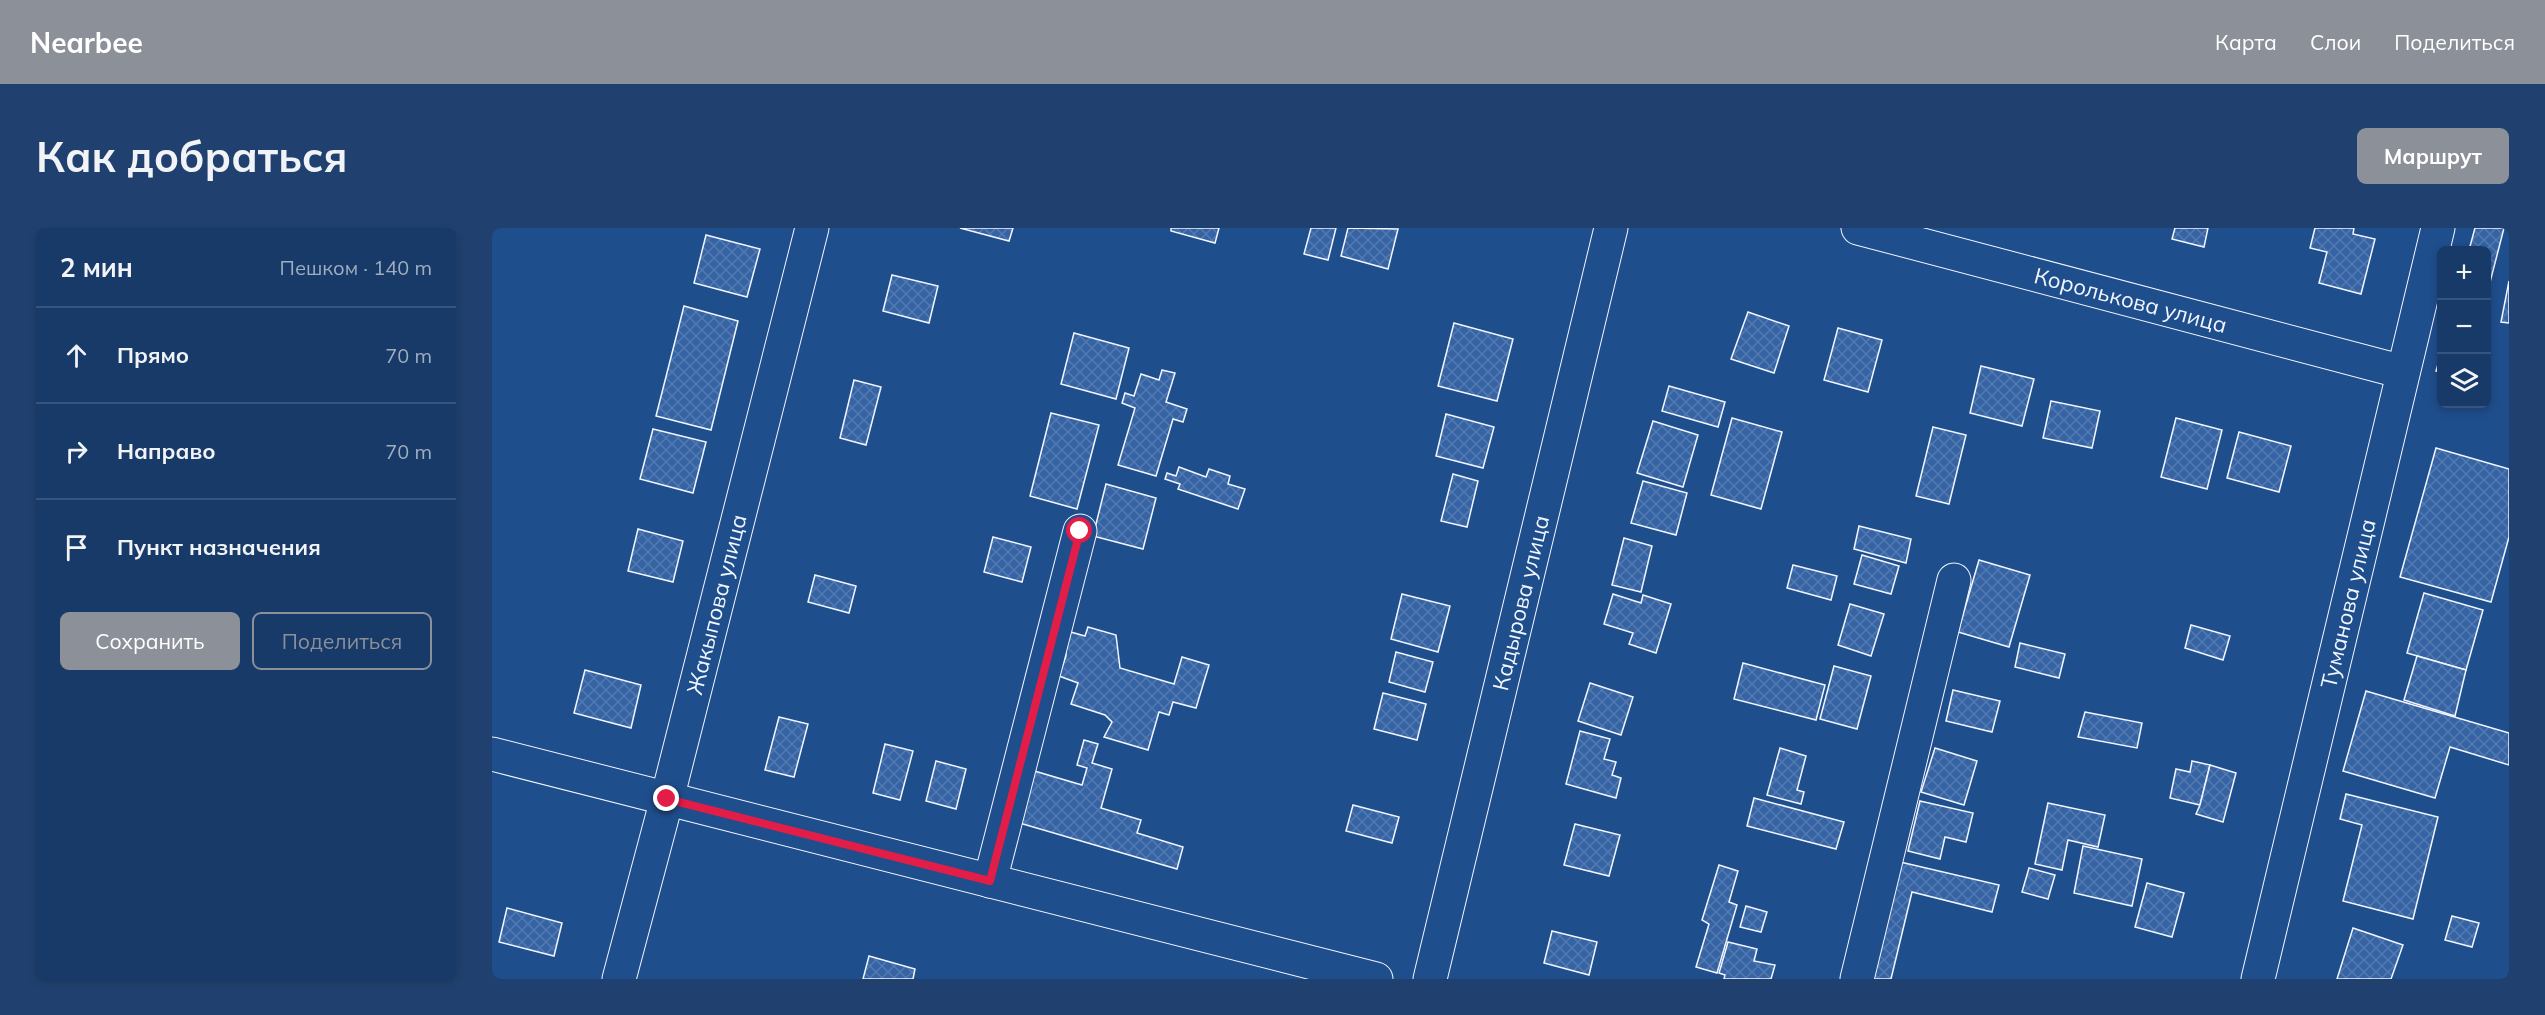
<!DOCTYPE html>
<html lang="ru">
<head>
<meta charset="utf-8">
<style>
	:root { --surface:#173a69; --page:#20416f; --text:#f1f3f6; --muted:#9eadc0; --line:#36547d; --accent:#8c9099 }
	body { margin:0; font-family:Mulish,sans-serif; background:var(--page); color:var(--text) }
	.controls { position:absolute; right:18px; top:18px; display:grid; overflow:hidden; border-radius:9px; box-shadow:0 3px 9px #0003 }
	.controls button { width:54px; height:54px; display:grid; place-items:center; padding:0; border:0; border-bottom:2px solid var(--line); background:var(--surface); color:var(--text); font:30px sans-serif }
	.stop { position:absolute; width:18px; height:18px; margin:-14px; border:4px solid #e11d48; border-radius:50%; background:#fff }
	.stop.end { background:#e11d48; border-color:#fff; box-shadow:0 2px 6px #0008 }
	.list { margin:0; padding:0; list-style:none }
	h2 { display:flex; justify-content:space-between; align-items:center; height:78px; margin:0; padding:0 24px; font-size:26px }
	h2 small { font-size:20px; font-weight:400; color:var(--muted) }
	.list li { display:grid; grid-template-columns:39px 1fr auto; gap:18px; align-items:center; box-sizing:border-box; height:96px; padding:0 24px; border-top:2px solid var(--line) }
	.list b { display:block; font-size:22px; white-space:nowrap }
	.list em { font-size:20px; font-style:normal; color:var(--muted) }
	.actions { display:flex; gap:12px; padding:18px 24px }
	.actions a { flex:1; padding:14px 0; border:2px solid var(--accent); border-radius:9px; text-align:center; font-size:21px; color:var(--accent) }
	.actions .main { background:var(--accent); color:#fff }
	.icon { flex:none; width:33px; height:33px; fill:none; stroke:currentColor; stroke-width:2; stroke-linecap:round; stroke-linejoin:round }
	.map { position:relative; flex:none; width:2017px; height:751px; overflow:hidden; border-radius:9px }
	header { display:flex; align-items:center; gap:36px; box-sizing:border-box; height:84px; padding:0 30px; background:var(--accent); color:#fff }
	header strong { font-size:28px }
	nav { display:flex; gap:33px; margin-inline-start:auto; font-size:21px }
	.intro { display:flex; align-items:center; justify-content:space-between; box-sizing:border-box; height:144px; padding:0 36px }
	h1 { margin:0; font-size:42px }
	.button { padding:15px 27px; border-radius:9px; background:var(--accent); color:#fff; font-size:21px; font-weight:700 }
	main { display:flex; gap:36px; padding:0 36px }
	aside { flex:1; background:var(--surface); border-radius:9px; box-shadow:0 3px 9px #0003 }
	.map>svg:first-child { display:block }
	.building { fill:url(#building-cross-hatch); stroke:#f2f6ff; stroke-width:1.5 }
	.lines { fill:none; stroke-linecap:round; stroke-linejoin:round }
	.minor-casing { stroke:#f2f6ff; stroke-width:35 }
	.minor { stroke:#1f4e8c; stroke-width:33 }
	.route { stroke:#e11d48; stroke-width:8 }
	.labels { text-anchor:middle; stroke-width:4.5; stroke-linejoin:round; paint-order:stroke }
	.street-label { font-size:22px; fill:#f2f6ff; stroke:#1f4e8c }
</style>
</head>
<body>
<header>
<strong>Nearbee</strong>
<nav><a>Карта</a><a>Слои</a><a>Поделиться</a></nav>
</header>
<div class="intro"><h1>Как добраться</h1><a class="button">Маршрут</a></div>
<main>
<aside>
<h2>2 мин<small>Пешком · 140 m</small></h2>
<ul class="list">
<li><svg class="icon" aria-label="ahead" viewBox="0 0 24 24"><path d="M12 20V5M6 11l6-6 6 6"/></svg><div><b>Прямо</b></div><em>70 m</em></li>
<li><svg class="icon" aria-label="right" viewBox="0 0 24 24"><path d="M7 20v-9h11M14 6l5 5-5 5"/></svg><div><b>Направо</b></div><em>70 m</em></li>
<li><svg class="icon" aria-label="arrive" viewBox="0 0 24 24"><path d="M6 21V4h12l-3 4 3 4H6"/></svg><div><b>Пункт назначения</b></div></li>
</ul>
<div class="actions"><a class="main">Сохранить</a><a>Поделиться</a></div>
</aside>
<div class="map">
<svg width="2017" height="751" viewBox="0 0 2017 751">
	<defs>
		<pattern id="building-cross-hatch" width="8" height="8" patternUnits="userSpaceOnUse" patternTransform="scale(1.5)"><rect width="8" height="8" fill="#3563a3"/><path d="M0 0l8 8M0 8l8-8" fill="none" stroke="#537ab1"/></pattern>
	</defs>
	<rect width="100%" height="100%" fill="#1f4e8c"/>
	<!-- building -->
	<g class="building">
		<path d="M468 0H521L517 13Z"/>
		<path d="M679 0H727L723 15 679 3Z"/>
		<path d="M819 0H844L836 32 812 26Z"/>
		<path d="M856 0 906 1 896 41 849 28Z"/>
		<path d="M1683 0H1716L1712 19 1680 11Z"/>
		<path d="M1823 0H1862L1861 6 1883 11 1869 66 1827 55 1835 24 1818 20Z"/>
		<path d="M1983 0H2012L1995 66 1994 22H1977Z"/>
		<path d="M214 7 268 21 255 69 202 55Z"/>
		<path d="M400 47 446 58 437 95 391 83Z"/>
		<path d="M2017 53V95L2009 94Z"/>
		<path d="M192 78 246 93 219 202 164 188Z"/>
		<path d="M1256 84 1297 98 1282 145 1239 131Z"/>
		<path d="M962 95 1021 111 1005 173 946 158Z"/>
		<path d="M1346 100 1390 112 1376 164 1332 152Z"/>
		<path d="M582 105 637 120 624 171 569 156Z"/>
		<path d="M1950 123V145L1944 143Z"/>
		<path d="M1489 138 1542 151 1530 198 1478 185Z"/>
		<path d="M670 142 683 145 674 174 695 181 691 194 681 191 664 248 626 237 643 180 630 175 633 165 642 168 649 146 667 152Z"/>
		<path d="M362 152 389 159 374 217 348 210Z"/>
		<path d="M1177 158 1233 174 1226 199 1170 183Z"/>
		<path d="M1559 173 1608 183 1600 220 1551 210Z"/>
		<path d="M559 185 607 197 585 281 538 268Z"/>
		<path d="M954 186 1002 199 991 240 944 228Z"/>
		<path d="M1240 190 1290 204 1269 281 1219 267Z"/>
		<path d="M1684 190 1730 202 1715 261 1669 249Z"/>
		<path d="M1161 193 1206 207 1191 259 1145 245Z"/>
		<path d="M1441 199 1474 207 1457 276 1424 268Z"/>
		<path d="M161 201 214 214 201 265 148 251Z"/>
		<path d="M1747 204 1799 218 1787 264 1735 250Z"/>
		<path d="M1944 220 2017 241V309L1999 374 1908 349Z"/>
		<path d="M687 239 714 249 717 241 738 248 736 256 753 261 746 281 686 261 688 256 673 251 675 245 684 248Z"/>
		<path d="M961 246 986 253 975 299 949 293Z"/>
		<path d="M1151 253 1195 265 1184 307 1139 295Z"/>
		<path d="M614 256 664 270 651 321 601 308Z"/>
		<path d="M1367 298 1419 311 1414 335 1362 321Z"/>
		<path d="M146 301 191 313 181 354 136 343Z"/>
		<path d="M501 309 539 319 530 354 492 344Z"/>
		<path d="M1132 310 1160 318 1149 364 1120 357Z"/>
		<path d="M1370 327 1407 338 1399 366 1362 356Z"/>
		<path d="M1487 332 1538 347 1517 419 1466 404Z"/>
		<path d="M1301 337 1345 348 1339 372 1295 360Z"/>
		<path d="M323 347 364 358 357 385 316 374Z"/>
		<path d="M1932 365 1991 382 1974 442 1915 425Z"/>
		<path d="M910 366 958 378 946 424 899 411Z"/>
		<path d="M1121 366 1149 375 1151 367 1179 376 1164 425 1137 416 1141 405 1112 396Z"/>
		<path d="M1358 376 1392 386 1379 428 1346 417Z"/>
		<path d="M1699 397 1738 408 1731 432 1693 420Z"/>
		<path d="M596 399 624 407 628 440 682 456 690 429 717 437 704 480 681 474 677 487 667 484 656 522 612 509 620 494 613 487 579 476 586 455 567 448 574 428 573 410 575 403 593 408Z"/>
		<path d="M1528 415 1573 426 1567 450 1523 439Z"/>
		<path d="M904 424 941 434 933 464 897 454Z"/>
		<path d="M1925 428 1974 442 1963 488 1912 472Z"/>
		<path d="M1251 435 1333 457 1324 492 1242 471Z"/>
		<path d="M1342 438 1379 448 1365 501 1328 491Z"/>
		<path d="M93 442 149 457 139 500 82 485Z"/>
		<path d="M1098 455 1141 469 1129 507 1086 493Z"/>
		<path d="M1461 462 1508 473 1500 504 1454 493Z"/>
		<path d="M1874 463 2017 505V537L1958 519 1943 570 1851 543Z"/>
		<path d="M891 465 934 476 925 512 882 501Z"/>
		<path d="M1593 484 1650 495 1645 520 1586 509Z"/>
		<path d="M287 489 316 496 302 549 273 542Z"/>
		<path d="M1088 503 1118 511 1112 531 1124 534 1120 547 1129 550 1124 570 1074 556Z"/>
		<path d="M592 512 606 516 600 535 620 541 609 580 649 592 645 605 691 619 685 641 524 594 539 542 590 557 595 540 585 537Z"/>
		<path d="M393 516 421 523 408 572 381 565Z"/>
		<path d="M1288 520 1314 528 1305 562 1312 564 1309 576 1275 567Z"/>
		<path d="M1443 520 1485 533 1472 577 1429 564Z"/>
		<path d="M444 533 474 541 464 581 434 573Z"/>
		<path d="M1700 533 1718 537 1708 577 1678 570 1684 541 1698 544Z"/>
		<path d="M1718 537 1744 545 1731 594 1704 586 1708 577Z"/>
		<path d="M1854 566 1946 589 1921 691 1851 673 1870 597 1848 591Z"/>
		<path d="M1262 570 1352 594 1344 621 1255 598Z"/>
		<path d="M1428 573 1481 585 1474 614 1453 609 1448 631 1416 623Z"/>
		<path d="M1556 575 1613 587 1606 619 1576 612 1570 642 1543 636Z"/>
		<path d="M861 577 907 589 900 615 854 603Z"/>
		<path d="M1083 596 1128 607 1117 648 1072 637Z"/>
		<path d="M1591 618 1650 631 1640 678 1582 665Z"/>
		<path d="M1404 633 1507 657 1500 684 1420 664 1399 751H1376Z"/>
		<path d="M1227 637 1246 643 1237 674 1245 677 1225 745 1204 739 1217 696 1210 692Z"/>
		<path d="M1537 640 1563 647 1556 671 1530 664Z"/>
		<path d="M1655 655 1692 665 1680 709 1643 699Z"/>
		<path d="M1254 678 1275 684 1269 704 1248 699Z"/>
		<path d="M15 680 70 695 62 728 7 714Z"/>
		<path d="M1960 688 1987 695 1980 719 1953 712Z"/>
		<path d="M1861 700 1911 717 1899 751H1845Z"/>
		<path d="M1060 703 1105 714 1097 747 1052 735Z"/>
		<path d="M1236 714 1265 721 1262 733 1283 737 1279 751H1232L1233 747 1227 745Z"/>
		<path d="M377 728 423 741 421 751H371Z"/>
	</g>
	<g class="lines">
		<!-- minor casing -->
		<g class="minor-casing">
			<g id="minor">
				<path id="s1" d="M1366 0 1911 144"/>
				<path d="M0 526 884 751"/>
				<path d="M498 653 588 303"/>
				<path id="s2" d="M127 751 175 571 320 0"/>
				<path id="s3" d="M938 751 1119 0"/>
				<path d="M1365 751 1462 352"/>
				<path id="s4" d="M1766 751 1946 0"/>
			</g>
		</g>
		<!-- minor -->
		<use href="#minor" class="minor"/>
	</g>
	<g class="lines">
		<!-- route -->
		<path class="route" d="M175 571 498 653 588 303"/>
	</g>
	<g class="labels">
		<!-- street labels -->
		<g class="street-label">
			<text dy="8" stroke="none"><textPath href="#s1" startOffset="282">Королькова улица</textPath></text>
			<text dy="8" stroke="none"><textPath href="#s4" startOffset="386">Туманова улица</textPath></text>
			<text dy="8" stroke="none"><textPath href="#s2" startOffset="387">Жакыпова улица</textPath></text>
			<text dy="8" stroke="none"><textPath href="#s3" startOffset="387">Кадырова улица</textPath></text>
		</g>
	</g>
</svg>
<div class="controls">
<button>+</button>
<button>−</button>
<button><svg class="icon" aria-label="layers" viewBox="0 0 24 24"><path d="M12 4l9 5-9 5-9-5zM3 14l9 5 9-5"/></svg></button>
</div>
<div class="stop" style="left:588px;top:303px"></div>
<div class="stop end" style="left:175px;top:571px"></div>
</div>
</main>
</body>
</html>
